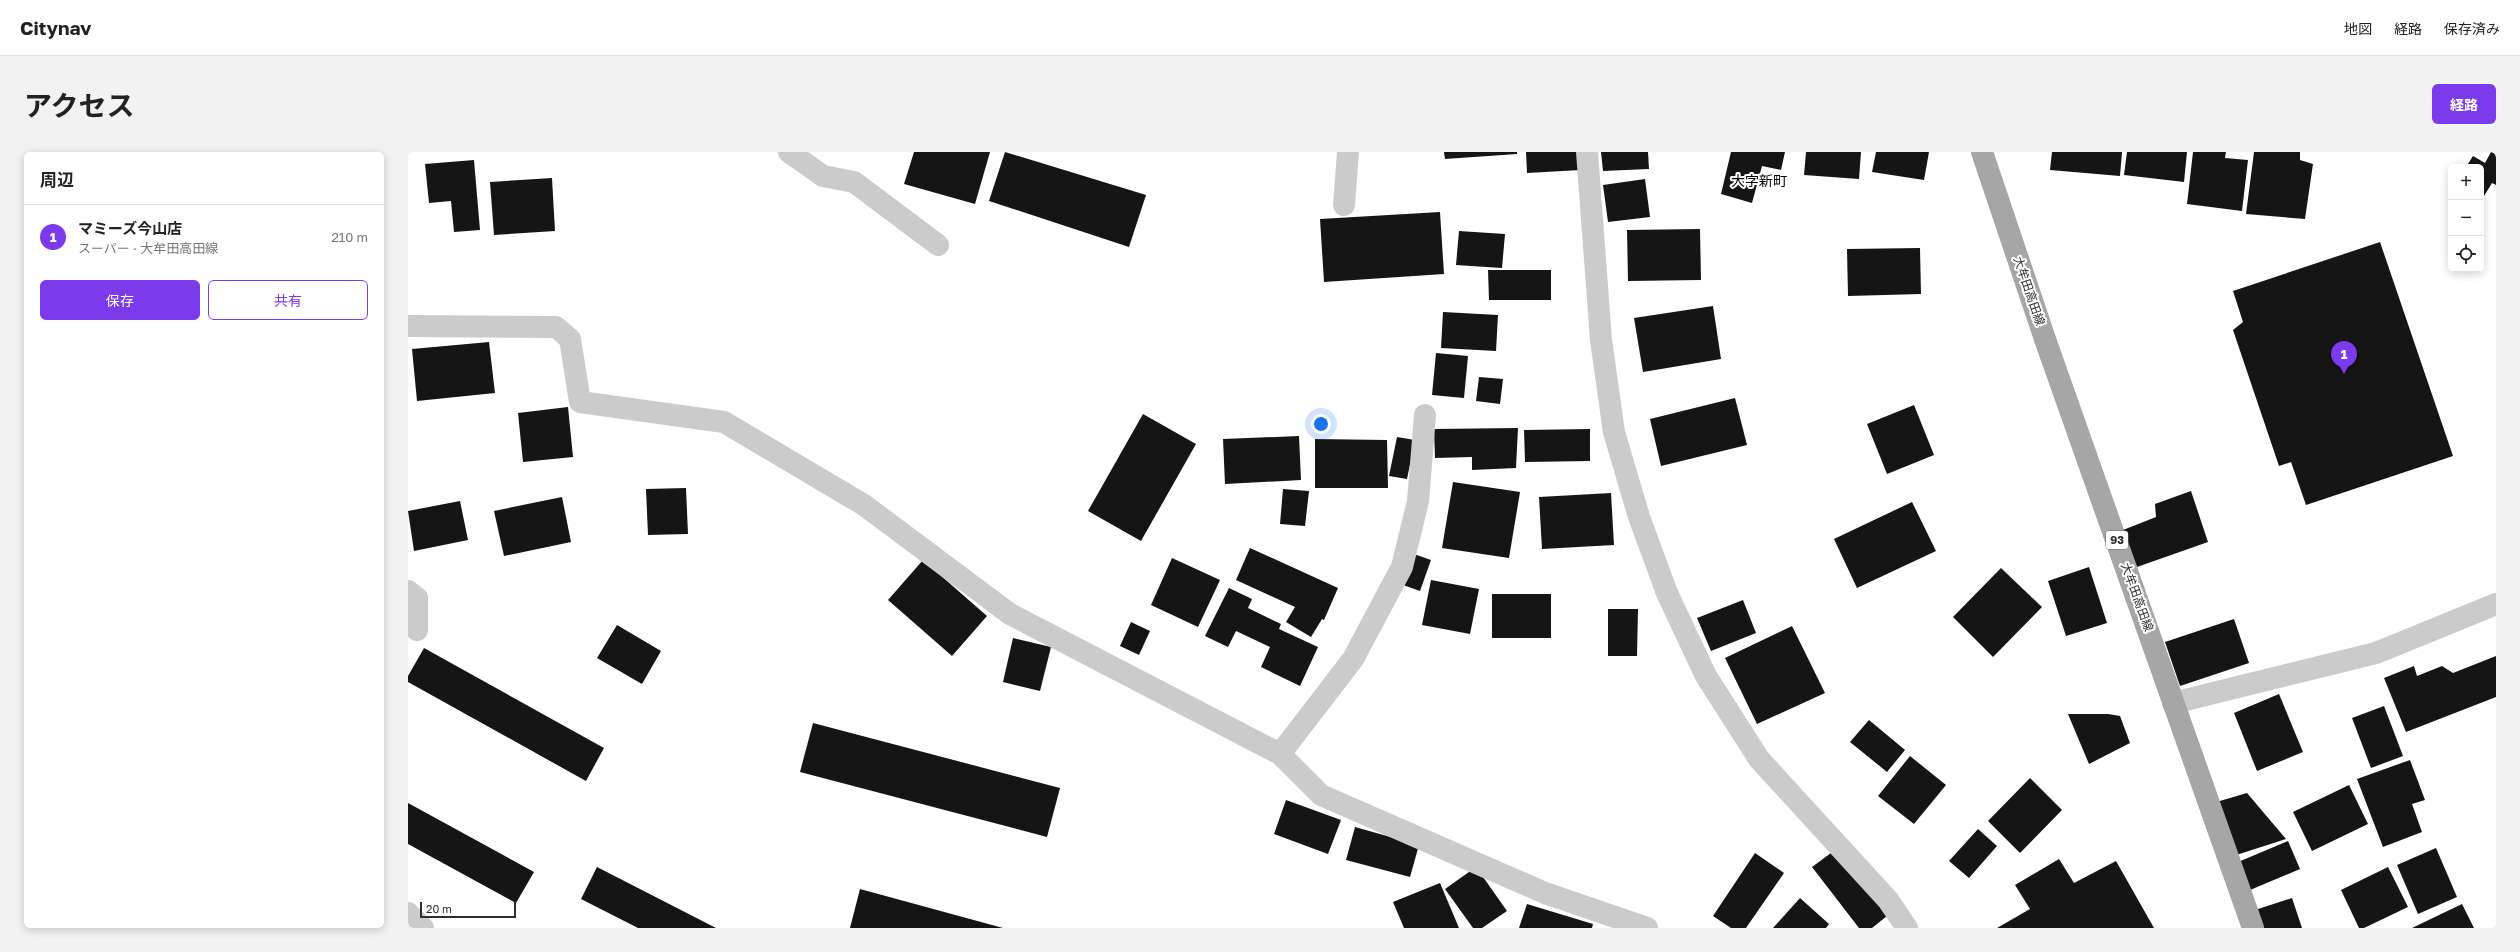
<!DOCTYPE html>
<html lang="ja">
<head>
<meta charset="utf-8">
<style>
	:root { --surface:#fff; --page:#f2f2f2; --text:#222; --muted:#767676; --line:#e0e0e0; --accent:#7c3aed }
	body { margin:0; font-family:"Golos Text","Noto Sans JP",sans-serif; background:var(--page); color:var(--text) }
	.controls { position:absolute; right:12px; top:12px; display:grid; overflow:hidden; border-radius:6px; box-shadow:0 2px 10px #0003 }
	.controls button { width:36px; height:36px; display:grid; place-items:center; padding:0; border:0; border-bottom:1px solid var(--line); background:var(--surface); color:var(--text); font:20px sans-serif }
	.scale { position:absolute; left:12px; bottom:10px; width:96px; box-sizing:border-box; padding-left:4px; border:2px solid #2e2e2e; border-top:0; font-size:11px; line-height:14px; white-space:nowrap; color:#2e2e2e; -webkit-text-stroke:3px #fff; paint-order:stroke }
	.you { position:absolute; left:913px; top:272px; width:14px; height:14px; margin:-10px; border:3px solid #fff; border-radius:50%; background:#1a73e8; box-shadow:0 0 0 6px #1a73e833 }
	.badge { display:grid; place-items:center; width:26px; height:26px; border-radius:50%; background:var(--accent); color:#fff; font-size:13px; font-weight:700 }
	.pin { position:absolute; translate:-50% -33px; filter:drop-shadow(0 1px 2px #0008) }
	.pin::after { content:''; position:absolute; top:21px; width:14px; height:12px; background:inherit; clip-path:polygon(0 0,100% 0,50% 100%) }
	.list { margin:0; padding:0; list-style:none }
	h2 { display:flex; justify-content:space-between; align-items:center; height:52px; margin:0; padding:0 16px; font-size:17px }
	h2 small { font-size:13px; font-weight:400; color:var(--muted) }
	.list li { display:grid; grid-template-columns:26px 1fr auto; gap:12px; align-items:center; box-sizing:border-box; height:64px; padding:0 16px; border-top:1px solid var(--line) }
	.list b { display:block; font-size:15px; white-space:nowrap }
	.list p { margin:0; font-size:13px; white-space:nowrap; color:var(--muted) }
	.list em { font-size:13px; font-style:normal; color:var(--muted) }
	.actions { display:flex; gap:8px; padding:12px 16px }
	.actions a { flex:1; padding:9px 0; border:1px solid var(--accent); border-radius:6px; text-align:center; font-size:14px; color:var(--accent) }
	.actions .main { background:var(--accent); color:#fff }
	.icon { flex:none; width:22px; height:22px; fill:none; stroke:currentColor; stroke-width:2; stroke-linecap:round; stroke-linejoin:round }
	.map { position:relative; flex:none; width:2088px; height:776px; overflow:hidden; border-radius:6px }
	header { display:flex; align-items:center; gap:24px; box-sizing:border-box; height:56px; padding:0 20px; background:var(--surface); border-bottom:1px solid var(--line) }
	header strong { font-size:19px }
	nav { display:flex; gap:22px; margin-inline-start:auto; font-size:14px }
	.intro { display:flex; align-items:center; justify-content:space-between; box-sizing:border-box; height:96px; padding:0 24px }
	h1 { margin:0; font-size:28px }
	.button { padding:10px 18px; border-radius:6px; background:var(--accent); color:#fff; font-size:14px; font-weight:700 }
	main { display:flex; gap:24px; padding:0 24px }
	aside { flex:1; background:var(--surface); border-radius:6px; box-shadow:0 2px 10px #0003 }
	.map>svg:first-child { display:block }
	.building { fill:#151515 }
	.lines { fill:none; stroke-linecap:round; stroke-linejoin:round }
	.minor { stroke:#cbcbcb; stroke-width:22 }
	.tertiary { stroke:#cbcbcb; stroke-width:22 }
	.primary { stroke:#a6a6a6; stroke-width:22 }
	.labels { text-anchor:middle; stroke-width:4; stroke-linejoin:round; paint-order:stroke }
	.shield { fill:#fff; stroke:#6d6d6d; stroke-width:1 }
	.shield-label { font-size:11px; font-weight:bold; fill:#2e2e2e }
	.street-label { font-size:12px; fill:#2e2e2e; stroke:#fff }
	.quarter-label { font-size:14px; fill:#000; stroke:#fff }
</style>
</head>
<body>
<header>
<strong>Citynav</strong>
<nav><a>地図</a><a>経路</a><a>保存済み</a></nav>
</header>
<div class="intro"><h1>アクセス</h1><a class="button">経路</a></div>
<main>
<aside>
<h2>周辺<small></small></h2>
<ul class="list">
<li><span class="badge">1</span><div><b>マミーズ今山店</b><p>スーパー · 大牟田高田線</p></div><em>210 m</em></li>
</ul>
<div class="actions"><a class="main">保存</a><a>共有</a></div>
</aside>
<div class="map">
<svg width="2088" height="776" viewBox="0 0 2088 776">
	<rect width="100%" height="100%" fill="#fff"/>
	<!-- building -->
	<g class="building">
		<path d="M506 0H582L567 52 496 32Z"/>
		<path d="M597 0 738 43 721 95 581 49Z"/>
		<path d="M1036 0H1109V2L1037 7Z"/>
		<path d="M1118 0H1172L1173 18 1119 21Z"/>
		<path d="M1193 0H1240L1241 17 1195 19Z"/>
		<path d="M1323 0H1377L1373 18 1354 14 1344 51 1313 42Z"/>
		<path d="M1398 0H1453L1451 27 1396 23Z"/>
		<path d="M1468 0H1521L1516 28 1464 20Z"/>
		<path d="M1644 0H1714L1712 24 1642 18Z"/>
		<path d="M1719 0H1779L1776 30 1716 23Z"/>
		<path d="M1785 0H1818L1817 6 1840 8 1834 59 1779 52Z"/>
		<path d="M1846 0H1892V8L1905 12 1897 67 1838 62Z"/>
		<path d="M2083 0H2088V33L2084 31 2076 44 2073 43V15H2058L2065 4 2077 11Z"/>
		<path d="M66 8 72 78 46 80 43 49 21 51 17 12Z"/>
		<path d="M144 26 147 79 86 83 82 30Z"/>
		<path d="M1237 27 1242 65 1200 70 1195 33Z"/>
		<path d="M1032 60 1036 122 916 130 912 67Z"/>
		<path d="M1292 77 1293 128 1220 129 1219 78Z"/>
		<path d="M1051 79 1097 82 1094 116 1048 113Z"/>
		<path d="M1972 90 2045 304 1898 353 1883 310 1871 314 1825 178 1835 170 1825 139Z"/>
		<path d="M1512 96 1513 142 1440 144 1439 97Z"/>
		<path d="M1080 118H1143V148H1081Z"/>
		<path d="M1305 154 1313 207 1235 220 1226 166Z"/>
		<path d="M1035 160 1090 163 1088 199 1033 196Z"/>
		<path d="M81 190 87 241 9 249 4 197Z"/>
		<path d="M1028 201 1060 204 1056 246 1024 243Z"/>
		<path d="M1071 225 1095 227 1092 252 1068 249Z"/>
		<path d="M1327 246 1339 293 1253 314 1242 267Z"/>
		<path d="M1506 253 1526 303 1479 322 1459 272Z"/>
		<path d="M160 255 165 305 115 310 110 261Z"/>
		<path d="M735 262 788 292 733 389 680 359Z"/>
		<path d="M1110 276 1108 316 1064 318V305L1027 306 1026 277Z"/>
		<path d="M1182 277V309L1117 310 1116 278Z"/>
		<path d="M891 284 893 328 817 332 815 287Z"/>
		<path d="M989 285 1007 288 999 327 981 324Z"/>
		<path d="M907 287 979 288 980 336H907Z"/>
		<path d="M1045 330 1112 340 1101 406 1034 396Z"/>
		<path d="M278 336 280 382 240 383 238 337Z"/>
		<path d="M875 337 901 339 897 374 872 372Z"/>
		<path d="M1783 339 1800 390 1729 415 1715 378 1748 365 1747 352Z"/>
		<path d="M1203 341 1206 393 1134 397 1131 345Z"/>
		<path d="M154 345 163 390 96 404 86 359Z"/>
		<path d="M52 349 60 388 6 399 0 359Z"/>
		<path d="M1504 350 1528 399 1449 436 1426 387Z"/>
		<path d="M842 396 930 436 916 468 914 467 903 485 878 470 887 455 828 428Z"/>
		<path d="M1006 402 1023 408 1012 439 995 433Z"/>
		<path d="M764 406 812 428 790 475 743 453Z"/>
		<path d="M515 408 579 464 544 504 480 448Z"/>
		<path d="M1681 415 1699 471 1658 484 1640 429Z"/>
		<path d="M1593 416 1634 455 1585 505 1545 465Z"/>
		<path d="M1023 428 1071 437 1062 482 1014 473Z"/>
		<path d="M821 436 844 447 840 456 873 472 871 477 910 495 892 534 853 515 862 495 828 479 820 495 797 484Z"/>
		<rect x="1084" y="442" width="59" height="44"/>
		<path d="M1335 448 1348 481 1303 499 1289 466Z"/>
		<path d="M1200 457H1230L1229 504H1200Z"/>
		<path d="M1826 467 1841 511 1772 534 1757 490Z"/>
		<path d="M723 470 742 479 731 503 712 494Z"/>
		<path d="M209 473 253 499 234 532 189 506Z"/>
		<path d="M1384 474 1417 541 1349 572 1317 506Z"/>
		<path d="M605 486 643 495 632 539 595 530Z"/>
		<path d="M16 496 196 596 178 629 0 530V524Z"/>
		<path d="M2088 504V545L1998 580 1976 526 2006 514 2009 524 2034 514 2045 521Z"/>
		<path d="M1871 542 1895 600 1849 619 1826 561Z"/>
		<path d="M1976 554 1995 604 1963 616 1944 566Z"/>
		<path d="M1660 562H1700L1712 564 1722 591 1681 612Z"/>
		<path d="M1461 568 1497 598 1479 620 1442 590Z"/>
		<path d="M405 571 652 636 639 685 392 620Z"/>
		<path d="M1502 604 1538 633 1506 672 1470 644Z"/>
		<path d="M2002 608 2017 648 2004 652 2014 680 1975 695 1949 627Z"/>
		<path d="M1622 626 1654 658 1612 701 1580 669Z"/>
		<path d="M1941 633 1960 672 1904 699 1885 660Z"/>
		<path d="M1839 641 1878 687 1822 705 1805 651Z"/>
		<path d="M878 648 933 668 920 702 866 682Z"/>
		<path d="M0 651 126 720 108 751 0 692Z"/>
		<path d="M947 675 1011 693 1002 725 938 708Z"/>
		<path d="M1570 677 1589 694 1561 726 1541 709Z"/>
		<path d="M1880 689 1892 717 1835 741 1823 713Z"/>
		<path d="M2028 696 2049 745 2010 762 1989 713Z"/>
		<path d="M1427 698 1479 764 1464 776H1451L1404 715Z"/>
		<path d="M1347 701 1376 721 1338 776H1323L1305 764Z"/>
		<path d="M1651 707 1666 731 1708 709 1746 776H1589L1622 757 1607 733Z"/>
		<path d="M189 715 308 776H230L173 747Z"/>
		<path d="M1068 715 1099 759 1074 776H1065L1037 737Z"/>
		<path d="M1980 715 2000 755 1956 776H1951L1933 738Z"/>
		<path d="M1032 731 1051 776H996L985 750Z"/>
		<path d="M452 737 595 776H442Z"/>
		<path d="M1392 746 1421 772 1418 776H1365Z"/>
		<path d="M1884 746 1894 776H1850L1844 759Z"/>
		<path d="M1119 752 1185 772 1184 776H1111Z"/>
		<path d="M2054 752 2066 776H2004Z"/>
	</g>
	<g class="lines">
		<!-- minor -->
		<g class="minor">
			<path d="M381 0 415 24 446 30 530 93"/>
			<path d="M1179 0 1193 188 1206 280 1231 365 1259 441 1298 524 1351 607 1480 748 1499 776"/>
			<path d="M936 53 940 0"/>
			<path d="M0 174 148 175 162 187 172 250 316 270 456 353 602 462 872 602 913 643 1137 741 1239 776"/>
			<path d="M0 439 9 446V478"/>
			<path d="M1765 551 1968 501 2088 452"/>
			<path d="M872 602 945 507 994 415 1010 349 1017 263"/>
		</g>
		<!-- tertiary -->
		<path class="tertiary" d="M0 761 15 776"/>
		<!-- primary -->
		<path class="primary" d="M1574 0 1638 190 1845 776"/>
	</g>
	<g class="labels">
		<!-- shield labels -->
		<rect class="shield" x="1698" y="379" width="22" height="18" rx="3"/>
		<g class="shield-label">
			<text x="1709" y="392">93</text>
		</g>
		<!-- street labels -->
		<g class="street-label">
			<text transform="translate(1621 139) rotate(71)" y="4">大牟田高田線</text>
			<text transform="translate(1729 445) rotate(70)" y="4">大牟田高田線</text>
		</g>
		<!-- quarter labels -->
		<g class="quarter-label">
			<text x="1351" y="34">大字新町</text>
		</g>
	</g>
</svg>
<div class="controls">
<button>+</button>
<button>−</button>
<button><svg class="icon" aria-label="locate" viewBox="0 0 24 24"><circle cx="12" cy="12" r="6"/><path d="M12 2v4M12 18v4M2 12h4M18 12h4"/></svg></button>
</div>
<div class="scale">20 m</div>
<div class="you"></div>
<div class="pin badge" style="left:1936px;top:222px">1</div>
</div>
</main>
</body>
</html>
